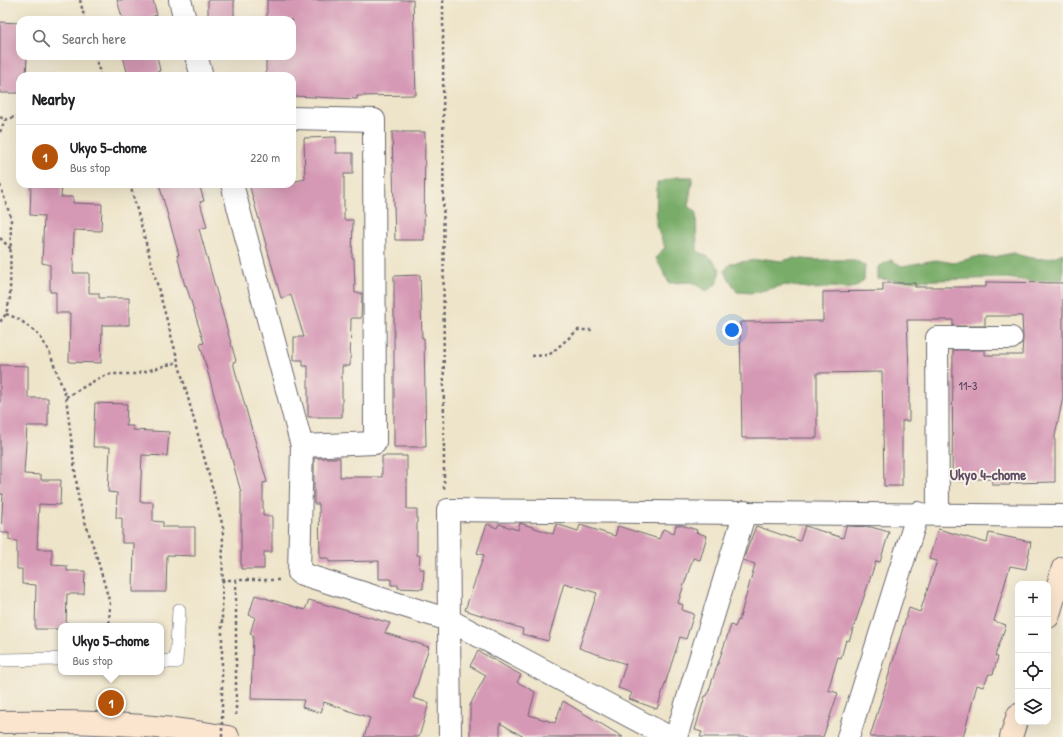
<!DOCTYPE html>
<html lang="en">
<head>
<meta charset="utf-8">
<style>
	:root { --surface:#fff; --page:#f2f2f2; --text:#202124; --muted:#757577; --line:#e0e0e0; --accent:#b45309 }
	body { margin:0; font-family:"Patrick Hand",sans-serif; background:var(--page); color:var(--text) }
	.controls { position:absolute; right:12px; bottom:12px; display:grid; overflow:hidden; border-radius:8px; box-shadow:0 4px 16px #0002 }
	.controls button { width:36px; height:36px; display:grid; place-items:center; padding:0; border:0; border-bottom:1px solid var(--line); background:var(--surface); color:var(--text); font:20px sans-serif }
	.you { position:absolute; left:732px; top:330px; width:14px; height:14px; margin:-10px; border:3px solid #fff; border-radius:50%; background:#1a73e8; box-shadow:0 0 0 6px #1a73e833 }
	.badge { display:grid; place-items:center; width:26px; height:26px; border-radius:50%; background:var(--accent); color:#fff; font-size:13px; font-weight:700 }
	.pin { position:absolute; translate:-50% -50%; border:2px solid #fff; box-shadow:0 1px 4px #0006 }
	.popup { position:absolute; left:58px; top:623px; width:106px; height:52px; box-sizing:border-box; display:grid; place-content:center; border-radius:8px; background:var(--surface); filter:drop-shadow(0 1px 3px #0005); font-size:13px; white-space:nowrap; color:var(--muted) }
	.popup b { font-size:15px; color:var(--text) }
	.popup::after { content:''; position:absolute; left:50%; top:100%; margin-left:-8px; border:8px solid transparent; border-top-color:var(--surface) }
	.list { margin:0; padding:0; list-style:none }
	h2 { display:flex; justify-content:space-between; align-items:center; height:52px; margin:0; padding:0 16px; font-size:17px }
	h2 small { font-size:13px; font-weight:400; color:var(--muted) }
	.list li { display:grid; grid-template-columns:26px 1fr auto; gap:12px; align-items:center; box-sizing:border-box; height:64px; padding:0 16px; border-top:1px solid var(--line) }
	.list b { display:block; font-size:15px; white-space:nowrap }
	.list p { margin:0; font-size:13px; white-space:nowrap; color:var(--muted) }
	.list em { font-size:13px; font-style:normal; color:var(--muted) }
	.icon { flex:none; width:22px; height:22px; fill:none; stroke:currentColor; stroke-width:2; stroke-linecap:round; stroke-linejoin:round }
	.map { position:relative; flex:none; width:1063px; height:737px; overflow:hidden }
	.search { position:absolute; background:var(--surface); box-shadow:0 4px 16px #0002; left:16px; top:16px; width:280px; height:44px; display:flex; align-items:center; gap:10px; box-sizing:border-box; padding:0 14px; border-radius:12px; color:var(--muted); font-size:15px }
	.panel { position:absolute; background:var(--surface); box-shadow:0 4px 16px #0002; left:16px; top:72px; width:280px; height:116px; border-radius:12px }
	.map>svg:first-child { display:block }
	.forest { fill:#78ac68; stroke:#4d6752 }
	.building { fill:#d699b5 }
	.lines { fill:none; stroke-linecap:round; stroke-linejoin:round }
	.lane-casing { stroke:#69666d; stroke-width:14 }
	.street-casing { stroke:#69666d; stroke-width:24 }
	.secondary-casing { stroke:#69666d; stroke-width:24 }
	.path { stroke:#69666d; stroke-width:2.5; stroke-dasharray:3 3; stroke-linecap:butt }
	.lane { stroke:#fff; stroke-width:13 }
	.street { stroke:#fff; stroke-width:22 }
	.secondary { stroke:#fbe5cf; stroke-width:22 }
	.path-bridge { stroke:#69666d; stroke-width:2.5; stroke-dasharray:3 3; stroke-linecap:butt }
	.labels { text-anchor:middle; stroke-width:4; stroke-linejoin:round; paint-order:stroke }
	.number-label { font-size:12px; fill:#4f405a }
	.neighbourhood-label { font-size:15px; font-weight:bold; fill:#614c66; stroke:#f7f3e8 }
</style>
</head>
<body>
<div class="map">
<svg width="1063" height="737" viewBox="0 0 1063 737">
	<rect width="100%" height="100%" fill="#f7f3e8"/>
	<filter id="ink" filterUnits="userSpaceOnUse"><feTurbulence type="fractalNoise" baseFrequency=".025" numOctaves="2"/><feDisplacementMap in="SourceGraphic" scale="8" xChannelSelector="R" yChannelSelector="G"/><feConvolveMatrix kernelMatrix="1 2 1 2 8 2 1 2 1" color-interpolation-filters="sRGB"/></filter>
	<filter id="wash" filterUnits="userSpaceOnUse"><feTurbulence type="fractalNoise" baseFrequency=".012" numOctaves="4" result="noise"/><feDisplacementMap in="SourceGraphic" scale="16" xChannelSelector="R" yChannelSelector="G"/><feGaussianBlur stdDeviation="0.9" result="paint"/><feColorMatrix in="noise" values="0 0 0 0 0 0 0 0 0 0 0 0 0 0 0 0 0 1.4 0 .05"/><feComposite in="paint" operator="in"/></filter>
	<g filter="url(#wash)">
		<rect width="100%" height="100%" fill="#eee4c9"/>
		<!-- forest -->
		<g class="forest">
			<path d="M676 177H693L688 206 696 211 697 251 712 259 720 269 717 283 707 291 691 282 669 283 656 258 665 247 656 226 657 183Z"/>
			<path d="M1013 253C1031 259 1046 262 1063 253V279L1030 281 1006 278 902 281 878 279V267L891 260 902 266 936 260 954 263 975 257H994Z"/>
			<path d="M794 258 813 260H855L865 266 864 280 856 287 845 289 833 287 815 289 785 285 753 293 737 292 724 271 731 263 766 259 781 261Z"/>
		</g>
		<g id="blocks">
			<!-- building -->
			<g class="building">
				<path d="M117 0H153L157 15 141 20H123Z"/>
				<rect x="208" y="0" width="26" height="20"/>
				<path d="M267 0H413L416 95 357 96V99L292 96V76H266V56H292V20H267Z"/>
				<path d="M0 22 20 23V56H27L26 76H20V93H0Z"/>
				<path d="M123 56H157L160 71 141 76H128Z"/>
				<path d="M392 132H425L424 240H395Z"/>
				<path d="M336 137V153H353V174H344V220H353L352 258H354L355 293H362L361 318H351L350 366H342V417H308V366H303V360H294V337H304L291 295 281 298 249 184H292V182L305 179 304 138Z"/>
				<path d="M31 184H62L61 197H73V203L102 204 101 231 74 230 73 273H89V293H99V298H129V325H102L101 363 69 362 70 313H56V292H50V265L42 263 44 216 30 215Z"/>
				<path d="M159 184H199L204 201 200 202 207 227 199 229 236 361 233 362 237 378 267 482 263 483V516H272V552H264V569H241V492L200 344 204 343 186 285 185 286 177 255H179Z"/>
				<path d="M420 275 422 338H424L426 447H394V276Z"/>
				<path d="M986 282 1063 283V397L1055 436V482L1010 483V485H992V479H952L953 350H985V355H1022L1023 338 1022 316H985V326H953V320H907L910 396H909V421H902V486H884L882 372 817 373V438H742L740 322 823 321V292L883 291V283H915V287H986Z"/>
				<path d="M0 365 28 366V398H48V426H27L24 474 41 475V480H61L60 505 39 504 37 549H52V565L67 566V571H85L84 594H67L66 626H61V629H35L36 585 22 584V569H17V541L9 540V533H1L3 494H0Z"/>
				<path d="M95 403 127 404 126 426H133V430L169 432 167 456 142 455 140 502H153V521L163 522V527H195V556L167 555 166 592H133L134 543H122V518H116L117 493 108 492 110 447H93Z"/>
				<path d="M382 456H407V509H417V555L420 556 419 569H424L423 589 398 588V585H391V579H379V561L329 562V558H320L319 504H314V458H340V477H382Z"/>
				<path d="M520 523 553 534 556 524 578 531 580 525 615 536 618 526 659 539 663 529 674 533 676 525H681L697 530 696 532 707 536 700 560 693 558 678 603 683 605 682 610 694 614 686 639 680 637 657 709 629 699 632 693 618 688 626 664 579 648 597 593 564 583 548 641 522 634 523 629 465 610 484 555 477 553 487 524 497 528 499 524 518 530Z"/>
				<path d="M756 526 800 541 805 526 843 538 846 526 871 527 889 532 880 562 876 561 849 641 846 640 841 658 838 657 828 690 838 693 823 737H700L702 732 695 730 705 696H707L731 625 735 627 738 620 739 621 755 564 743 560Z"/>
				<path d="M938 529 987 543 989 533 1031 542 1026 569 1010 566 994 621 1006 625 995 656 998 657 993 674H989L983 687 977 685 963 737H870L909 608 920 612 937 561 929 559Z"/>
				<path d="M255 595 305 610 309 600 390 623 385 633 429 647 413 698 429 703 419 737H364L370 718 324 702 321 713 302 707 304 700 251 699 253 635 250 634 255 617 249 615Z"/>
				<path d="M478 651 521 675 517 682 535 692 529 715 555 723 563 701 623 737H524L500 723V737H470V705L486 675 470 666Z"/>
			</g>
		</g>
	</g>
	<g filter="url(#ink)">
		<use href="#blocks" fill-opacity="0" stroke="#69666d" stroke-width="1"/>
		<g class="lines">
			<!-- lane casing -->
			<g class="lane-casing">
				<g id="lane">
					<path d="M0 660 61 659"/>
					<path d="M161 661 176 662 179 610"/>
				</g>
			</g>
			<!-- street casing -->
			<g class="street-casing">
				<g id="street">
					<path d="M180 0 185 20"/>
					<path d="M196 56 202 76"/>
					<path d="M292 118 374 120 375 443 302 446"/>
					<path d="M232 184 302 446 299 573 449 620 669 737"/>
					<path d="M938 514 937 338H1011"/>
					<path d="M450 737 448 510 1063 516"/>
					<path d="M676 737 745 512"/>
					<path d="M848 737 918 513"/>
				</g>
			</g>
			<!-- secondary casing -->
			<g class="secondary-casing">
				<g id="secondary">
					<path d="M1048 617 1063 568"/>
					<path d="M0 722C77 721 152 723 228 737"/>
					<path d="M1011 737 1018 715"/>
				</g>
			</g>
			<!-- path -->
			<g class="path">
				<path d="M80 0 85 20"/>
				<path d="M443 0 444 489"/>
				<path d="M95 56 101 76"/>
				<path d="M0 117 5 120 20 115"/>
				<path d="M0 132 5 120"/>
				<path d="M130 184 223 527 222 620"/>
				<path d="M0 185 11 218 10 298 6 314 0 322"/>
				<path d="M0 238 11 249"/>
				<path d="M6 314 19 319 39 335 49 351 66 397 79 503 98 561 110 604 109 626"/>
				<path d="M532 356 549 355 578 330H592"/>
				<path d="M66 397 101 377 111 374H136L178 362"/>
				<path d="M222 580H279"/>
				<path d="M236 580V717"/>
			</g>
			<!-- lane -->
			<use href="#lane" class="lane"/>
			<!-- street -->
			<use href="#street" class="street"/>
			<!-- secondary -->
			<use href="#secondary" class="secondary"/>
			<!-- path-bridge -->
			<path class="path-bridge" d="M222 620V737"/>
		</g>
	</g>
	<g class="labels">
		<!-- number labels -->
		<g class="number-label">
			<text x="968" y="390">11-3</text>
		</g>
		<!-- neighbourhood labels -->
		<g class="neighbourhood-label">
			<text x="988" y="480">Ukyo 4-chome</text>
		</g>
	</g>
</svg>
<div class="controls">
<button>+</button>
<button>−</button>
<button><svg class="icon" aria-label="locate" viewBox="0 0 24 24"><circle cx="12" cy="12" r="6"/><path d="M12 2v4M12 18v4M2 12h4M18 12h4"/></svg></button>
<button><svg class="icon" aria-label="layers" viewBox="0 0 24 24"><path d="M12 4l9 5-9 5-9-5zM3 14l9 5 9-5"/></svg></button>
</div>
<div class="you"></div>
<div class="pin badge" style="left:111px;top:703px">1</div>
<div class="popup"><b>Ukyo 5-chome</b>Bus stop</div>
<div class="search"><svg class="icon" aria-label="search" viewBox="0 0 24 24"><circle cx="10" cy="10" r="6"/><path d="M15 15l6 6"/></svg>Search here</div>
<section class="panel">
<h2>Nearby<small></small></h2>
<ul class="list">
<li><span class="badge">1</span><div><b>Ukyo 5-chome</b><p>Bus stop</p></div><em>220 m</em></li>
</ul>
</section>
</div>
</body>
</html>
